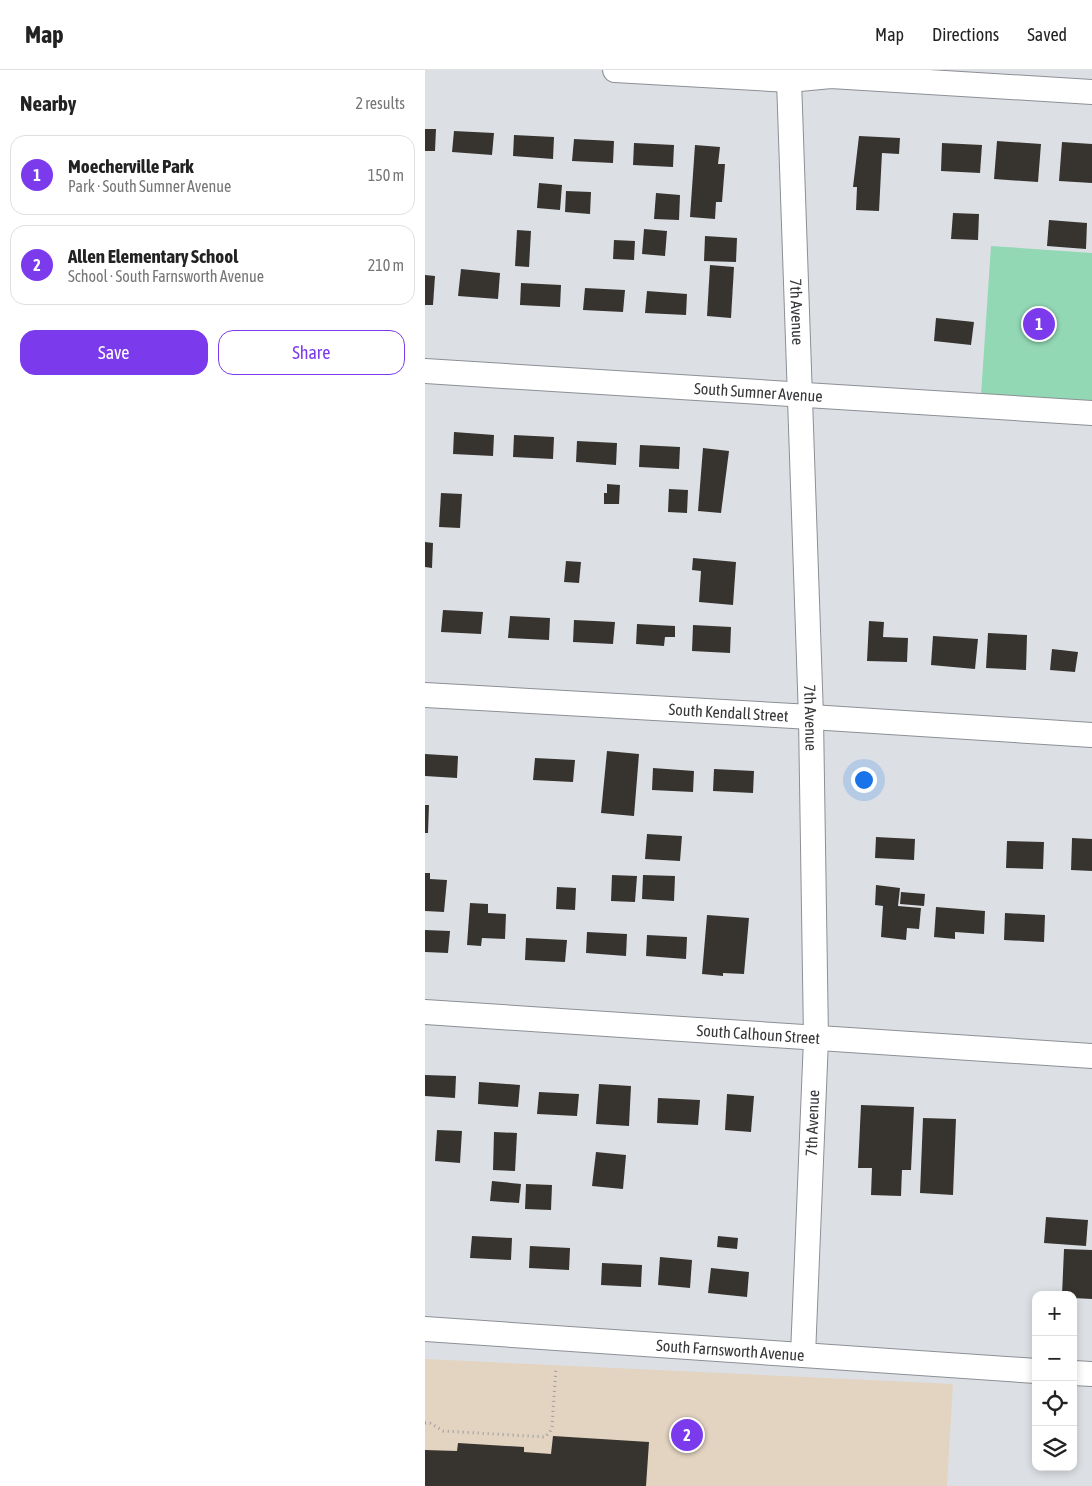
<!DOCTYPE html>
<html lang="en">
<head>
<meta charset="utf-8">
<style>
	:root { --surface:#fff; --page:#f6f6f6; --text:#222; --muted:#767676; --line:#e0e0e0; --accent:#7c3aed }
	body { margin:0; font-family:"Asap Condensed",sans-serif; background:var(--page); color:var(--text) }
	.controls { position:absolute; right:15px; bottom:15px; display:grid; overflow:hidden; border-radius:10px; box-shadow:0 2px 8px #0003 }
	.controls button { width:45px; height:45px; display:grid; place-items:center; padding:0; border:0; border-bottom:1px solid var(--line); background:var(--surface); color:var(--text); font:25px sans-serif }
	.you { position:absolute; left:438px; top:709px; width:18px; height:18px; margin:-12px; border:4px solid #fff; border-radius:50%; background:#1a73e8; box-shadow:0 0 0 8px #1a73e833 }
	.badge { display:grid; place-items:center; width:32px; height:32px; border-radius:50%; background:var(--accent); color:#fff; font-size:16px; font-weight:700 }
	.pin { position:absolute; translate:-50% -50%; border:2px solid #fff; box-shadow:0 1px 5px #0006 }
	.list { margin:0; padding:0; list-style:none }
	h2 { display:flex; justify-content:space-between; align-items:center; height:65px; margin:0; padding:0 20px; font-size:21px }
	h2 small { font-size:16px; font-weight:400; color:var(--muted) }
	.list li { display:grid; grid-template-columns:32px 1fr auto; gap:15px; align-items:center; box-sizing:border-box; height:80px; margin:0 10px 10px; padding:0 10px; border:1px solid var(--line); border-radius:15px }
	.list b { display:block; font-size:19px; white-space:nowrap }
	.list p { margin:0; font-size:16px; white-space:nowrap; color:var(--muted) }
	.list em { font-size:16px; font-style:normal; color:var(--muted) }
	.actions { display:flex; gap:10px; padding:15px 20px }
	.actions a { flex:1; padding:11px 0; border:1px solid var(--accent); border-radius:15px; text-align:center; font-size:18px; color:var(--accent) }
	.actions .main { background:var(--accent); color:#fff }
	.icon { flex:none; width:28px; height:28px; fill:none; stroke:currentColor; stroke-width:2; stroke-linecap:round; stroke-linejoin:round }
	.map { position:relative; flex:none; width:667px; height:1416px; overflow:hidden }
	header { display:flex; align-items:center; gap:30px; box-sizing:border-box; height:70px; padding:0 25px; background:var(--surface); border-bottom:1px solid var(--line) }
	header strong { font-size:24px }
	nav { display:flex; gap:28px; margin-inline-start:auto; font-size:18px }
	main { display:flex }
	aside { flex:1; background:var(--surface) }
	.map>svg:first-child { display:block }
	.education { fill:#e3d3c1 }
	.green { fill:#92d8b5 }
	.building { fill:#373430 }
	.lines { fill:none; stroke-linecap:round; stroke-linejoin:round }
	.minor-casing { stroke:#8c8f94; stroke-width:26 }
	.path { stroke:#9a9ca0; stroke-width:3; stroke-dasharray:1 4; stroke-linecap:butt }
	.minor { stroke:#fff; stroke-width:24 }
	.labels { text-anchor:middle; stroke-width:5; stroke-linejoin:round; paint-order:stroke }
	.street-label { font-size:16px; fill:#363739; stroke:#fff }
</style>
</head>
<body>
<header>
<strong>Map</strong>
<nav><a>Map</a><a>Directions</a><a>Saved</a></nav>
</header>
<main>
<aside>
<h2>Nearby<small>2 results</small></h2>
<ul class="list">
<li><span class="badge">1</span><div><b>Moecherville Park</b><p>Park · South Sumner Avenue</p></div><em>150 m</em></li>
<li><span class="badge">2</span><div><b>Allen Elementary School</b><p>School · South Farnsworth Avenue</p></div><em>210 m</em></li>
</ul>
<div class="actions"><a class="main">Save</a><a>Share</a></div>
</aside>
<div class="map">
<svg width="667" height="1416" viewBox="0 0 667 1416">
	<rect width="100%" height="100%" fill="#dce0e5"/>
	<!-- education -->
	<path class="education" d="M0 1289 528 1314 522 1416H0Z"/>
	<!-- green -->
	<path class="green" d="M566 176 667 183V332L556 325Z"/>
	<!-- building -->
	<g class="building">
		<path d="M0 59H11L10 81H0Z"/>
		<path d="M29 61 69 63 67 85 27 82Z"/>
		<path d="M89 65 129 67 128 89 88 86Z"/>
		<path d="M434 66 475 68 474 84 457 83 454 141 431 140 432 117H428Z"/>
		<path d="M149 69 189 71 188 93 147 91Z"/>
		<path d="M572 71 616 74 613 112 569 109Z"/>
		<path d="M637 72 667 74V113L634 111Z"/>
		<path d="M209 73 249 75 248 97 208 95Z"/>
		<path d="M517 73 557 75 555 103 516 101Z"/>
		<path d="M270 75 295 77 293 94H300L297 132H291L290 149 265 147Z"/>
		<path d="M114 113 137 115 135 140 112 138Z"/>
		<path d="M141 121 166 122 165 144 140 142Z"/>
		<path d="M231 123 255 125 254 150 229 149Z"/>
		<path d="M528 143 554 144 553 170 526 169Z"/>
		<path d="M624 150 662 153 661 179 622 176Z"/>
		<path d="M219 159 242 161 240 186 217 184Z"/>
		<path d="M92 160 106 161 104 197 90 196Z"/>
		<path d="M280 166 312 168 311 192 279 191Z"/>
		<path d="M189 170 210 171 209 190 188 189Z"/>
		<path d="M285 195 309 197 306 248 282 246Z"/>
		<path d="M36 199 75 203 73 229 33 226Z"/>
		<path d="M0 205 10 206 8 235H0Z"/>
		<path d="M96 213 136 215 135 237 95 235Z"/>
		<path d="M160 218 200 220 198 242 158 240Z"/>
		<path d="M222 221 262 224 261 245 220 243Z"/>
		<path d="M511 248 549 252 546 275 509 271Z"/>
		<path d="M29 362 69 365 68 386 28 384Z"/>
		<path d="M89 365 129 367 128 389 88 387Z"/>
		<path d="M152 371 192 373 191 395 151 392Z"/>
		<path d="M215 375 255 377 254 399 214 397Z"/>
		<path d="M278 378 304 381 296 443 273 441Z"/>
		<path d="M182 414 195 415 194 434H179V423H182Z"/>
		<path d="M244 419 263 420 262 443 243 442Z"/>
		<path d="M16 423 37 424 35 458 14 457Z"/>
		<path d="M0 472 8 473 7 498 0 497Z"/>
		<path d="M268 488 311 492 308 535 274 532 276 501 267 500Z"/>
		<path d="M141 491 156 492 154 513 139 512Z"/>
		<path d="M18 540 58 542 56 564 16 562Z"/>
		<path d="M85 546 125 548 124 570 83 568Z"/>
		<path d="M149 550 190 552 188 574 148 572Z"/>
		<path d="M444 551 459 552 458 567 483 568 482 592 442 591Z"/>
		<path d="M212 554 250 556V567H240L239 576 211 574Z"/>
		<path d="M268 555 306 557 305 583 267 581Z"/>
		<path d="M563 563 602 565 601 600 561 598Z"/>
		<path d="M508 566 553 569 550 599 506 595Z"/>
		<path d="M627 579 653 582 650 602 625 600Z"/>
		<path d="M182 681 214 684 209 746 176 743Z"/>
		<path d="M0 684 33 686 32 708 0 706Z"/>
		<path d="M110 688 150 690 148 712 108 710Z"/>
		<path d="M228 698 269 701 268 722 227 720Z"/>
		<path d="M289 699 329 701 328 723 288 721Z"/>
		<path d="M0 735H4L3 763H0Z"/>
		<path d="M222 764 257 766 255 791 220 789Z"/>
		<path d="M451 767 490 769 489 790 450 788Z"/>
		<path d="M647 768 667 769V801L646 800Z"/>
		<path d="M582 771 619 772 618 799 581 798Z"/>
		<path d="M0 803H5V809L22 810 19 842 0 841Z"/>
		<path d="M187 805 212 806 210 832 186 831Z"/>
		<path d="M218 805 250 806 249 831 217 829Z"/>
		<path d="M451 815 475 818 473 836 496 838 494 859 482 858 481 870 456 867 458 836 450 835Z"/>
		<path d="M132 817 151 818 150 840 131 839Z"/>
		<path d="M476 822 500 824 499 836 475 834Z"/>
		<path d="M45 833 63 834V843L81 844 80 869 57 868 56 876 42 875Z"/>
		<path d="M511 837 560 841 559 864 530 862V869L509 867Z"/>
		<path d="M580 843 620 845 619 872 579 870Z"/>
		<path d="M282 845 324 848 319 904 298 903V906L277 904Z"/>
		<path d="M0 860 25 861 23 883 0 882Z"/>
		<path d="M162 862 202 864 201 886 161 883Z"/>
		<path d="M222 865 262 867 261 889 221 886Z"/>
		<path d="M101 868 142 870 140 892 100 890Z"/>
		<path d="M0 1005 31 1006 30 1028 0 1026Z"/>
		<path d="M54 1012 95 1015 93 1037 53 1034Z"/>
		<path d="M174 1014 206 1016 204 1056 171 1054Z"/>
		<path d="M114 1022 154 1024 152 1046 112 1044Z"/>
		<path d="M302 1024 329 1026 326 1062 300 1060Z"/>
		<path d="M233 1028 275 1030 273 1055 232 1053Z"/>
		<path d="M436 1035 489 1037 486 1100H477L476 1126 446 1125 447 1098H433Z"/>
		<path d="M498 1048 531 1049 528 1125 495 1123Z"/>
		<path d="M12 1060 37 1061 35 1093 10 1091Z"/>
		<path d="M69 1062 92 1063 90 1101 68 1100Z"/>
		<path d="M171 1082 201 1085 198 1119 167 1116Z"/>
		<path d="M67 1111 96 1114 94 1133 65 1131Z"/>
		<path d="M101 1114 127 1115 126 1140 100 1139Z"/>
		<path d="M621 1147 663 1150 661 1176 619 1173Z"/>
		<path d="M47 1166 87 1168 86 1190 45 1188Z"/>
		<path d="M293 1166 313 1168 312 1179 292 1177Z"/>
		<path d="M105 1176 145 1178 144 1200 104 1198Z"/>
		<path d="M639 1179 667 1180V1229L648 1228V1225H637Z"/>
		<path d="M235 1187 267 1190 265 1218 233 1215Z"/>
		<path d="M177 1193 217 1195 216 1217 176 1215Z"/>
		<path d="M286 1198 324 1202 322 1227 283 1223Z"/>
		<path d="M128 1366 224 1372 221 1416H0V1380L32 1381 33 1373 99 1377V1382L126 1384Z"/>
	</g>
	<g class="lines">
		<!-- minor casing -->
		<g class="minor-casing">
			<g id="minor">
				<path d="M190 0 364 10 406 6 667 22"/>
				<path id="s1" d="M364 10 386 647 391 969 378 1285"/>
				<path id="s2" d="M0 301 667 343"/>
				<path id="s3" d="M0 625 386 647 667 665"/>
				<path id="s4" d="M0 942 667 986"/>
				<path id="s5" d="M0 1259 611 1301"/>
				<path d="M648 1303 667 1304"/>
			</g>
		</g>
		<!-- path -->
		<path class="path" d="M0 1353H5L18 1361 120 1367 125 1362 127 1356 131 1297"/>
		<!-- minor -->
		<use href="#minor" class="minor"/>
	</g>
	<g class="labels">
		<!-- street labels -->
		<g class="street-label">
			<text dy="6" stroke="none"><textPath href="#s1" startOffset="232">7th Avenue</textPath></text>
			<text dy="6" stroke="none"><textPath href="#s2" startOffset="334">South Sumner Avenue</textPath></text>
			<text dy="6" stroke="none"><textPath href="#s3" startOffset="304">South Kendall Street</textPath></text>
			<text dy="6" stroke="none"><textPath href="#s1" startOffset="638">7th Avenue</textPath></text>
			<text dy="6" stroke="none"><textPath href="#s4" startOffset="334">South Calhoun Street</textPath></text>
			<text transform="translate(387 1053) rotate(-88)" y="6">7th Avenue</text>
			<text dy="6" stroke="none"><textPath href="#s5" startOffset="306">South Farnsworth Avenue</textPath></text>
		</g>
	</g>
</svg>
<div class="controls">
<button>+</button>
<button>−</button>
<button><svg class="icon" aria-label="locate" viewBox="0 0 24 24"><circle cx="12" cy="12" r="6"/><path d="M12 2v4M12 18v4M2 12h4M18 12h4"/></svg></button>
<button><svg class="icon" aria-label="layers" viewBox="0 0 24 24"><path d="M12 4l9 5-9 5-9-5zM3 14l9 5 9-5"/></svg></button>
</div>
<div class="you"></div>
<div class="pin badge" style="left:614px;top:254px">1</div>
<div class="pin badge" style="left:262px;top:1365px">2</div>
</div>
</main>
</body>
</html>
